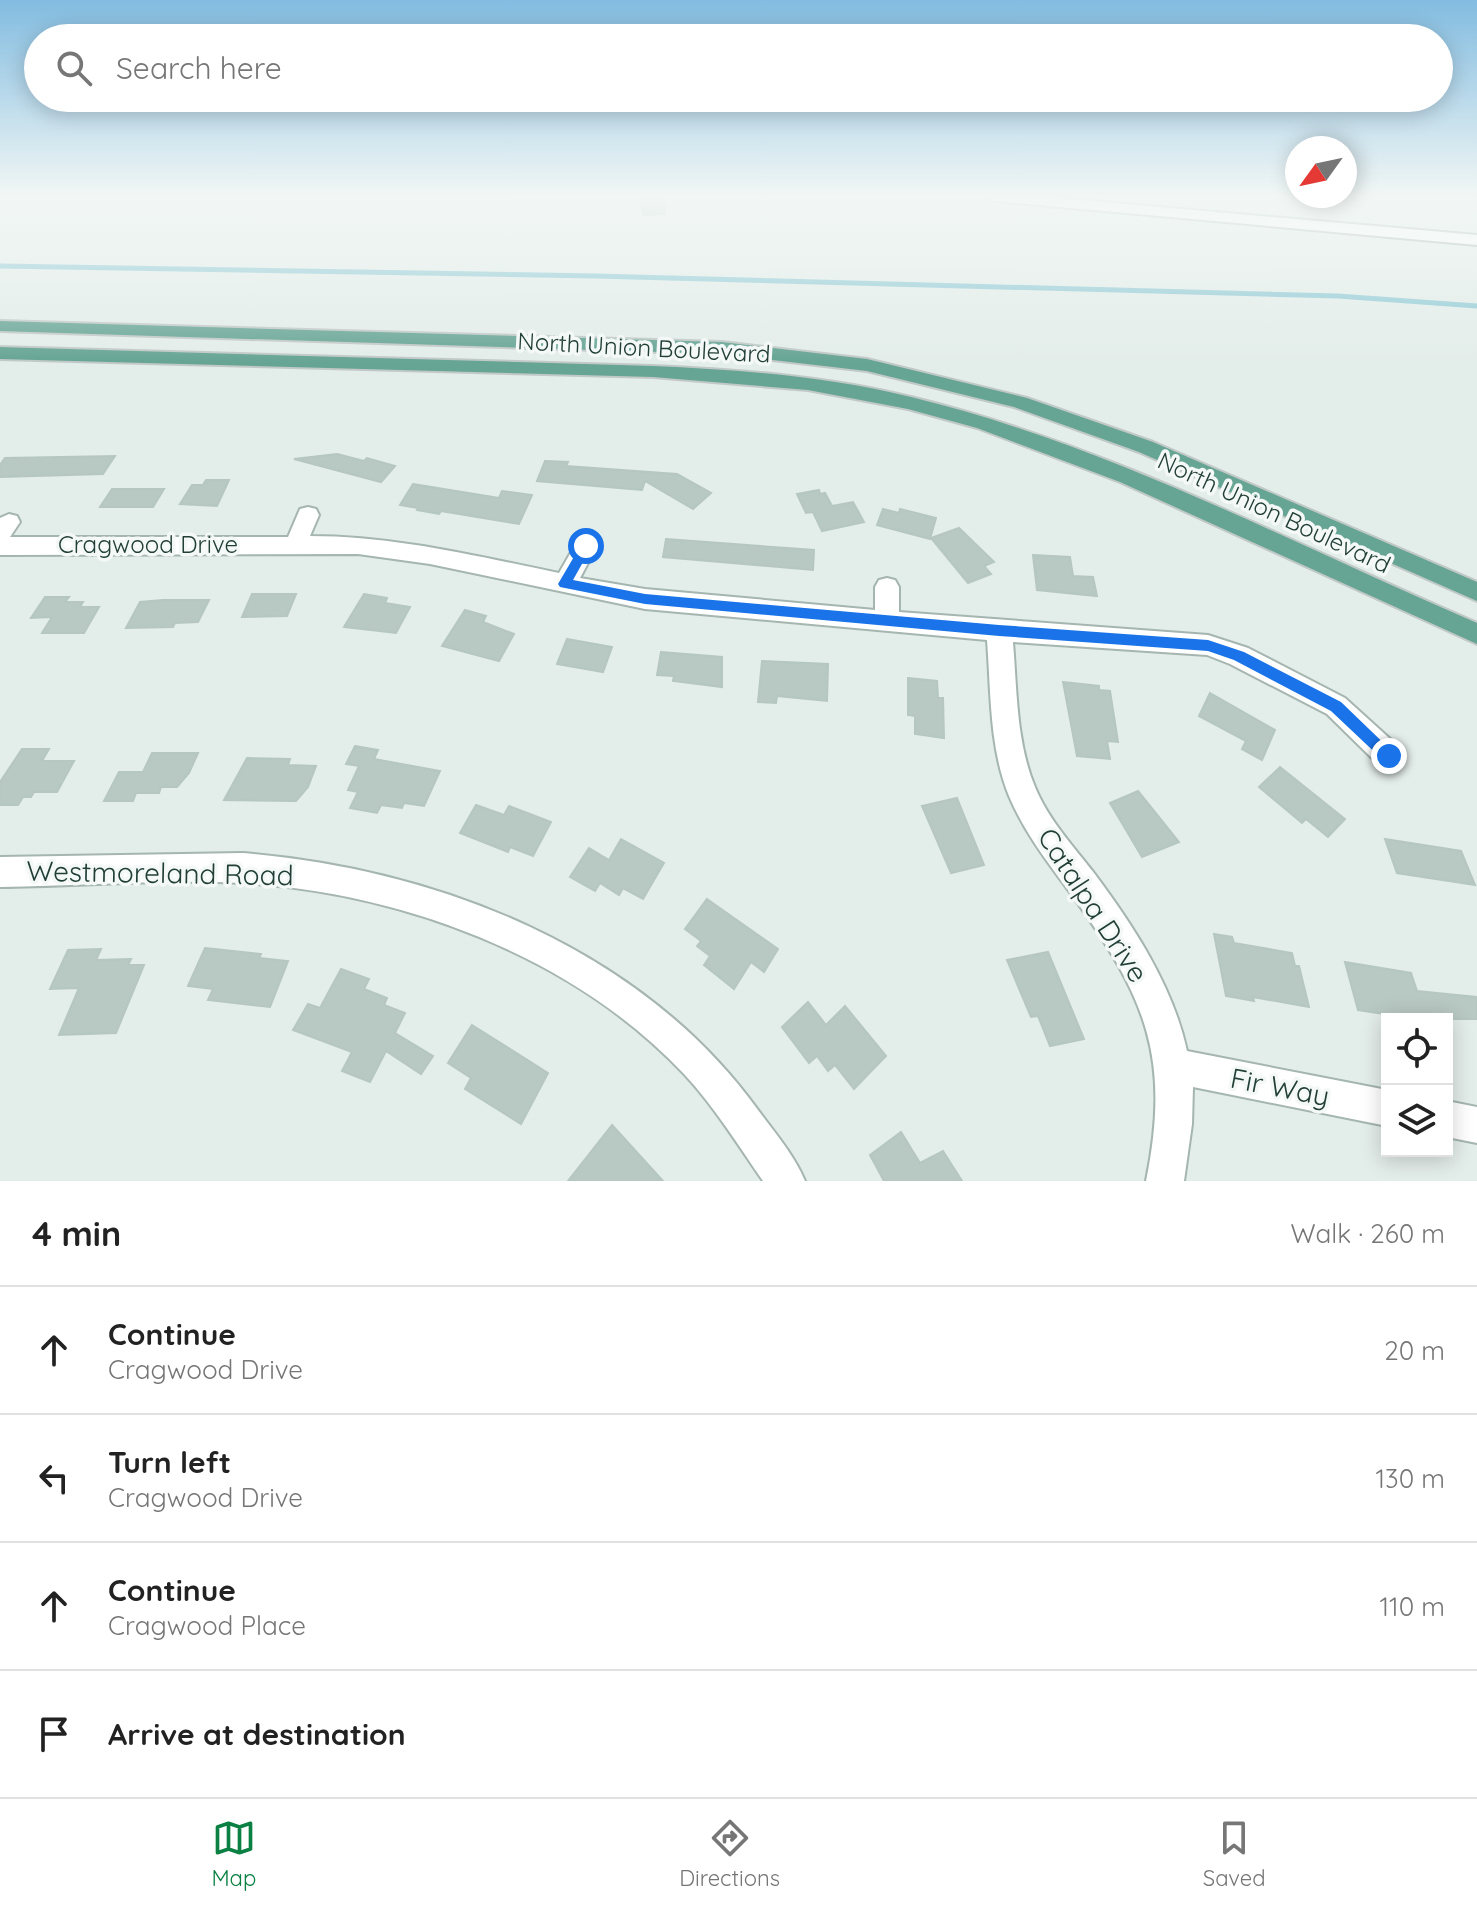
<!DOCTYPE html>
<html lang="en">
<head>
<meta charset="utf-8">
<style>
	:root { --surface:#fff; --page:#f2f2f2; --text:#222; --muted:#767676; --line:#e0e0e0; --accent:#0b8043 }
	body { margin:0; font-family:Quicksand,sans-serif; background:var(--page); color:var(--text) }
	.controls { position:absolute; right:24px; bottom:24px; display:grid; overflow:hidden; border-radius:0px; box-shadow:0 4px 20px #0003 }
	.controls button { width:72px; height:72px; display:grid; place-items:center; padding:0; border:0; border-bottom:2px solid var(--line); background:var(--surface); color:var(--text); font:40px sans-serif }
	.compass { position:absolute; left:1285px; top:136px; width:72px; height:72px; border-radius:50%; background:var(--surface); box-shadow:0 4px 20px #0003; rotate:237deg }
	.stop { position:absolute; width:24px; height:24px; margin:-18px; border:6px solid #1a73e8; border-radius:50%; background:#fff }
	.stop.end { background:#1a73e8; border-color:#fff; box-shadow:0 2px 8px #0008 }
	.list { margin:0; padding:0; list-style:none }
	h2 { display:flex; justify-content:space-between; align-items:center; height:104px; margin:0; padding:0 32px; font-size:34px }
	h2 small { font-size:26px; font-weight:400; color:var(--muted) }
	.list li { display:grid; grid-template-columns:52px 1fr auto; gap:24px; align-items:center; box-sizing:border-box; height:128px; padding:0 32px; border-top:2px solid var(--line) }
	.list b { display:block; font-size:30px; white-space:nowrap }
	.list p { margin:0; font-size:26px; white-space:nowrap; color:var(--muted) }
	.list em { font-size:26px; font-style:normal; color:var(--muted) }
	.icon { flex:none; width:44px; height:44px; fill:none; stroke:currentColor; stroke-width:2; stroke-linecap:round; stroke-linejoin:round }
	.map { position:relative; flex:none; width:1477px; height:1181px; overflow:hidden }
	.search { position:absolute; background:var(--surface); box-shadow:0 4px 20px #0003; left:24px; right:24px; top:24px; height:88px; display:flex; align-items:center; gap:20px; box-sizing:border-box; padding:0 28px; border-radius:44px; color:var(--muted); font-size:30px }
	.sheet { height:616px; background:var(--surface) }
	nav { display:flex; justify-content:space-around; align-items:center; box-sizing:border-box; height:112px; border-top:2px solid var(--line); background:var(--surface); font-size:22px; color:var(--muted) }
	nav a { display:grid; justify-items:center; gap:4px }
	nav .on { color:var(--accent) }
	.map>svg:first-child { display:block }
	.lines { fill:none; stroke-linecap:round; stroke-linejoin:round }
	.stream { stroke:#8ac7d3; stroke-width:5 }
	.building { fill:#b8c8c2; stroke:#b5c7c0; stroke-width:2 }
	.street-casing { stroke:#a5b5b0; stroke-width:4 }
	.primary-casing { stroke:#c1c9c7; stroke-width:4 }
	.street { fill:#fff; fill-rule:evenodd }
	.primary { fill:#66a494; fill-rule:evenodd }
	.route { fill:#1a73e8 }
	.labels { text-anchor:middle; stroke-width:7; stroke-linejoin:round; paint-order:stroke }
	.street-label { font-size:24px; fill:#223f37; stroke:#f4f9f7 }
	.near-street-label { font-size:28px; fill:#223f37; stroke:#f4f9f7 }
</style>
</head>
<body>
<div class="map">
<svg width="1477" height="1181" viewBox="0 0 1477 1181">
	<rect width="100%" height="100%" fill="#e3ede9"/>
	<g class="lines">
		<!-- stream -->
		<path class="stream" d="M0 266 595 276 1338 296 1477 306"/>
	</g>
	<!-- building -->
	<g class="building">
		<path d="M640 197H663L665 214 643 215Z"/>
		<path d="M337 454 364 461 367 458 395 466 381 482 294 459Z"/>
		<path d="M115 456 103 474 0 477V465L5 458Z"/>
		<path d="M545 461 568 462 566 466 677 474 711 493 693 509 645 481 642 490 537 481Z"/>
		<path d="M206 480H229L217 506 180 504 192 485H203Z"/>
		<path d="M413 484 499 498 502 491 532 495 519 524 441 511 439 514 417 510 418 508 400 505Z"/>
		<path d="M112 489H164L153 507H100Z"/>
		<path d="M819 490 820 494 825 493 832 506 853 502 864 522 822 531 813 512 806 513 797 494Z"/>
		<path d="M883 509 899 513 900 509 936 518 930 539 877 525Z"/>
		<path d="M959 528 994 562 984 566 991 574 968 583 931 538Z"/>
		<path d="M666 539 814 550 813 570 663 557Z"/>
		<path d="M1033 555 1070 557 1073 576 1093 577 1097 596 1037 590Z"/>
		<path d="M252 594H296L287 616 242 617Z"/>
		<path d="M364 594 387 598 385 603 410 607 396 633 344 627Z"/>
		<path d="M45 597H69L65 602H83L80 607H99L84 633H42L52 617 31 618Z"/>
		<path d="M163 600H209L198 622 175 623 173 627 126 628 140 602Z"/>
		<path d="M465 610 486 616 483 622 514 634 499 661 442 646Z"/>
		<path d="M567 639 612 647 603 672 557 664Z"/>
		<path d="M661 652 722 657V687L673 681 674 676 657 675Z"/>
		<path d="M762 661 828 664 827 701 777 696 776 703 758 702Z"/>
		<path d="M908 678 937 681 938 698H943L944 738 915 734V716L908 715Z"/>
		<path d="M1063 682 1099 686V690L1110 691 1118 742 1107 741 1110 759 1077 756Z"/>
		<path d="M1210 693 1275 730 1262 760 1242 749 1246 741 1199 716Z"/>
		<path d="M355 746 378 750 374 759 440 771 424 806 404 803 402 808 381 805 377 813 350 808 358 792 348 790 359 766 346 764Z"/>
		<path d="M22 749H49L42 761H74L57 792H34L31 797H23L18 805H0V782Z"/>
		<path d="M152 753H198L189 773 177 787H161L159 793H136L133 801H104L119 772H143Z"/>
		<path d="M247 758 290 759 288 765 316 766 308 787 296 801 224 800Z"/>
		<path d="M1280 767 1345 819 1328 837 1306 819 1302 823 1259 787Z"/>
		<path d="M1138 791 1179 842 1142 857 1110 803Z"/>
		<path d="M957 798 984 865 951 873 922 806Z"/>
		<path d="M476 805 504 815 509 806 551 822 533 856 510 847 508 852 460 833Z"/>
		<path d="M621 839 664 863 643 899 623 888 619 895 600 883 595 891 570 877 589 848 609 860Z"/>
		<path d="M1385 839 1461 851 1475 885 1397 873Z"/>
		<path d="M707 899 778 949 764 972 751 962 734 989 704 965 710 956 697 946 701 941 685 929Z"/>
		<path d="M1214 934 1232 937 1234 943 1292 953 1295 966H1299L1309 1007 1253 997 1254 1001 1226 996Z"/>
		<path d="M205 948 261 954 259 958 288 961 270 1007 208 1000 213 989 188 986Z"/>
		<path d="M101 949 96 960 131 959 128 965H144L116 1033 59 1035 79 988 50 989 68 950Z"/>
		<path d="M1048 952 1084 1039 1050 1046 1038 1016 1031 1017 1007 960Z"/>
		<path d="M1345 962 1411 973 1417 991 1477 997V1019H1392L1391 1015 1358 1010Z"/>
		<path d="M341 969 369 979 364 989 387 998 384 1005 405 1013 395 1033 433 1056 421 1074 386 1051 370 1082 342 1071 352 1052 293 1030 308 1004 320 1008Z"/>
		<path d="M808 1002 826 1025 845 1006 886 1056 854 1089 835 1065 828 1071 817 1056 809 1063 782 1027Z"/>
		<path d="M472 1025 548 1073 521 1124 465 1089 471 1078 448 1063Z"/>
		<path d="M612 1125 663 1181H568Z"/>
		<path d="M901 1132 920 1163 943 1151 962 1181H884L870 1155Z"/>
	</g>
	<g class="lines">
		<!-- street casing -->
		<g class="street-casing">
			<g id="street">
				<path d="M987 197H1047L1477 235V245L994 201Z"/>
				<path d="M308 507 316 509 319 515 310 536C395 536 476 556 559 573L578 540 586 537 594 540 597 546 580 578 645 589 875 610V587L879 580 887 578 895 580 899 587V612L1208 635 1248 648 1345 698 1399 747 1403 756 1399 765 1389 769 1379 765 1327 714 1230 664 1207 655 1013 642C1017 690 1016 742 1035 787 1048 819 1073 846 1094 873 1133 925 1173 986 1187 1051L1387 1090V1126L1193 1087 1192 1124 1184 1181H1146C1171 1058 1146 998 1074 898 1050 865 1025 834 1009 796 989 747 991 692 987 640L645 609 430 564 358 554 0 555V518L9 514 17 516 20 522 10 537H288L300 509Z"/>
				<path d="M243 853C438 869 641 948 758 1110 775 1133 794 1155 805 1181H763C738 1145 714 1106 684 1074 573 956 402 893 243 883 163 879 80 886 0 887V857Z"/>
				<path d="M1447 1101 1477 1107V1143L1447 1137Z"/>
			</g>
		</g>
		<!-- primary casing -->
		<g class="primary-casing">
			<g id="primary">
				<path d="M0 321 722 342 867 359 1027 398 1153 442 1477 582V601L1139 452 1014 407 867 371 722 354 0 331Z"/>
				<path d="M0 347 653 366C740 370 827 376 911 397 1109 445 1291 543 1477 623V644L1120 482 977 428 908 409 808 390 653 377 0 359Z"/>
			</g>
		</g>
		<!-- street -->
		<use href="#street" class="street"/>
		<!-- primary -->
		<use href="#primary" class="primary"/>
	</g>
	<!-- sky -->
	<linearGradient id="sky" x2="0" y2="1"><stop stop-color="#82bce0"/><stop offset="0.54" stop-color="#f2f7f5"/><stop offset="1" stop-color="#f2f7f5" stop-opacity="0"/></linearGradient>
	<rect width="1477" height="363" fill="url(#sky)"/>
	<!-- route -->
	<path class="route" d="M586 542 592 546 573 580 645 594 999 625 1208 640 1244 652 1341 702 1397 756 1389 763 1384 761 1331 711 1234 660 1208 651 999 636 645 604 560 587 558 584 582 543Z"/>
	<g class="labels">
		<!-- street labels -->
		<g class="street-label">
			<text transform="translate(644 348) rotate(3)" y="8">North Union Boulevard</text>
			<text transform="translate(1274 513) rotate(25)" y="8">North Union Boulevard</text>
			<text x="148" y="553">Cragwood Drive</text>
		</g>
		<!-- near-street labels -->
		<g class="near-street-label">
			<text transform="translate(160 873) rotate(1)" y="10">Westmoreland Road</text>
			<text transform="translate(1093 905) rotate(57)" y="10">Catalpa Drive</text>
			<text transform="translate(1280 1087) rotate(11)" y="10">Fir Way</text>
		</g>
	</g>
</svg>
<div class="controls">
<button><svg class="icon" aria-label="locate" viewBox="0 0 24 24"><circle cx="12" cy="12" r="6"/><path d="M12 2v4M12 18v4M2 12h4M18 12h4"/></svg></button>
<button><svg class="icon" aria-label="layers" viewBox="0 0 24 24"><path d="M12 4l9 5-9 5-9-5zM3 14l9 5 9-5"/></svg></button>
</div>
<svg class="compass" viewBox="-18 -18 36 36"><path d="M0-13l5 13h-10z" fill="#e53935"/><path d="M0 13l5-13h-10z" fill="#767676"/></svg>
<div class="stop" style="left:586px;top:546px"></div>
<div class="stop end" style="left:1389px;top:756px"></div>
<div class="search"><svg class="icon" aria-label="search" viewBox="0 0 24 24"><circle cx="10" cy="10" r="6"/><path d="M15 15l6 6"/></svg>Search here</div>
</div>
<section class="sheet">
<h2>4 min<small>Walk · 260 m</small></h2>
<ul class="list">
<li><svg class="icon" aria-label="ahead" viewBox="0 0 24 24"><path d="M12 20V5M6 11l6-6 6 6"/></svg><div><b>Continue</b><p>Cragwood Drive</p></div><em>20 m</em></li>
<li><svg class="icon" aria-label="left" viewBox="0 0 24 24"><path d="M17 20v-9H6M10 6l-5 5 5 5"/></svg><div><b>Turn left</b><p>Cragwood Drive</p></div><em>130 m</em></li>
<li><svg class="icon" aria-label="ahead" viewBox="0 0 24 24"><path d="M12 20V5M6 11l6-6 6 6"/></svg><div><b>Continue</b><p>Cragwood Place</p></div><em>110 m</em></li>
<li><svg class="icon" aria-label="arrive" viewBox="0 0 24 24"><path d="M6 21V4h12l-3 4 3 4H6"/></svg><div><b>Arrive at destination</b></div></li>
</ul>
</section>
<nav>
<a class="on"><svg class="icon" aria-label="map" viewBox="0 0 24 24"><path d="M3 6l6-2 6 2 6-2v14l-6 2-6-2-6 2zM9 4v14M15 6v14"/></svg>Map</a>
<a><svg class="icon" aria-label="directions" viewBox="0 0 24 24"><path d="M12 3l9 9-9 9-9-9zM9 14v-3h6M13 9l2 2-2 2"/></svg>Directions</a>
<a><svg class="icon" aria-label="saved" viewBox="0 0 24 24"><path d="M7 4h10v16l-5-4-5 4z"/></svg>Saved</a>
</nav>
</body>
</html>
